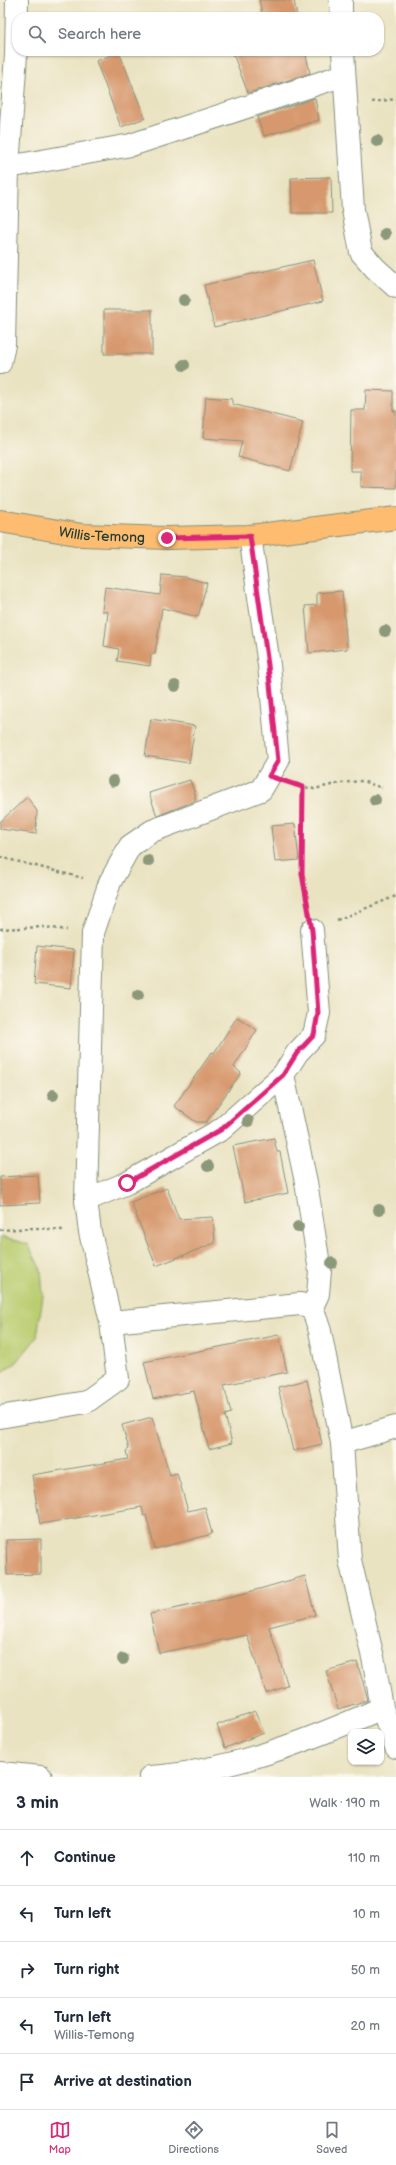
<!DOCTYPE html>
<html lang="en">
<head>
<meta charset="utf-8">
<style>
	:root { --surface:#fff; --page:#f2f2f3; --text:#1f2937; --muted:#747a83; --line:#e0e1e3; --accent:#db2777 }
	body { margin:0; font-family:"Balsamiq Sans",sans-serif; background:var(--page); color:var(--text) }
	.controls { position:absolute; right:12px; bottom:12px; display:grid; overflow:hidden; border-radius:8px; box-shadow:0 1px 3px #0004 }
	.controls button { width:36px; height:36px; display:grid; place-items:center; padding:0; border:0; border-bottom:1px solid var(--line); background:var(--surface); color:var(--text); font:20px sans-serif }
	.stop { position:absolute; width:12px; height:12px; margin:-9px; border:3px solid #db2777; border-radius:50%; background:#fff }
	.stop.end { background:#db2777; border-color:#fff; box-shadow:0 1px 4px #0008 }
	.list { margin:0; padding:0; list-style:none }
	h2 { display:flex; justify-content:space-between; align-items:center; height:52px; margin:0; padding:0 16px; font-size:17px }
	h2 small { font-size:13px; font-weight:400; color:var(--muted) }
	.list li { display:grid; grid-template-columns:26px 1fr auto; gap:12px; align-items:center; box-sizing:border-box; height:56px; padding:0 16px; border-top:1px solid var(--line) }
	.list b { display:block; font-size:15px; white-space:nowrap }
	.list p { margin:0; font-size:13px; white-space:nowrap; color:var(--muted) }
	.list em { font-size:13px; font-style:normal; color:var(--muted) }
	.icon { flex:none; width:22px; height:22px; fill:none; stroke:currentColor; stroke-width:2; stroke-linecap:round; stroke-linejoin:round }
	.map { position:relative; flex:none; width:396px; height:1777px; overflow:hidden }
	.search { position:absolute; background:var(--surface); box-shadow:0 1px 3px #0004; left:12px; right:12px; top:12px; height:44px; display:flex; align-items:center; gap:10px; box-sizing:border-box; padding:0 14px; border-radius:16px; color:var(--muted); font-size:15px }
	.sheet { height:332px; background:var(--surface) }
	nav { display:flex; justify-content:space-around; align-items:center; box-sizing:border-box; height:56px; border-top:1px solid var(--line); background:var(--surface); font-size:11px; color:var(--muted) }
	nav a { display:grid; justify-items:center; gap:2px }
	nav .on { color:var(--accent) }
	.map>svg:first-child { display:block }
	.green { fill:#bacd71; stroke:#6c8552 }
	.building { fill:#d7986d }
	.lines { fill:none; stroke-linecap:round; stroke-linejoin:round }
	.minor-casing { stroke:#84907b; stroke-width:24 }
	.major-casing { stroke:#84907b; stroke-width:24 }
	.path { stroke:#84907b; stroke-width:2.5; stroke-dasharray:3 3; stroke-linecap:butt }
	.minor { stroke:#fff; stroke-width:22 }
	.major { stroke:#fdbc70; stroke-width:22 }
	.tree { fill:#8b987a }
	.route { stroke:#db2777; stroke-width:5 }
	.labels { text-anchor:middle; stroke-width:3.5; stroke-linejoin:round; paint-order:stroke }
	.street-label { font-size:14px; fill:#1f3d34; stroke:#fbf7ec }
</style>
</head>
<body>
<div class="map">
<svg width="396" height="1777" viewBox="0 0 396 1777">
	<rect width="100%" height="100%" fill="#fbf7ec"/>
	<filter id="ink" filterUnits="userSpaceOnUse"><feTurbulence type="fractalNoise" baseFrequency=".025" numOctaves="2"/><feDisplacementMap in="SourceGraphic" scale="8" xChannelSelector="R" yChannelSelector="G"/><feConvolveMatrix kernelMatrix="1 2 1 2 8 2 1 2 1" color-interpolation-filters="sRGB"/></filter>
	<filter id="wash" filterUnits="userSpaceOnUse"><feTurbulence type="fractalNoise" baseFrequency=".012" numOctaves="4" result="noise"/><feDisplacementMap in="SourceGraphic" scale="16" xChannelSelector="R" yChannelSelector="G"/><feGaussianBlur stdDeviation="0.9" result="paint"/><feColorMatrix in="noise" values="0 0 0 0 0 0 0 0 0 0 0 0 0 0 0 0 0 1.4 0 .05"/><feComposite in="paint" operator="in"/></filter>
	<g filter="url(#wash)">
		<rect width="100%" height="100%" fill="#eae3c2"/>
		<!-- green -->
		<path class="green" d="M0 1237 28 1244 41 1270 43 1296 37 1337 17 1362 0 1374Z"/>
		<g id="blocks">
			<!-- building -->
			<g class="building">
				<path d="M259 0H294L297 17H263Z"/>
				<path d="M232 51H305L310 73 248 93Z"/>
				<path d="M119 52 145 118 121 127 96 61Z"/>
				<path d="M315 98 319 120 264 136 257 117Z"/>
				<path d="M331 177 332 213H292L291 178Z"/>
				<path d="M313 260 323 301 214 327 204 285Z"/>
				<rect x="104" y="310" width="48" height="44"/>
				<path d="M366 390 393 391V411H396V488L361 487V471H350L351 410H365Z"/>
				<path d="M206 397 232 399V404L303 422 290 471 238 457 242 441 203 438Z"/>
				<path d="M162 575 185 577 207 583 198 617 162 608 155 654H151L150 666 117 661 119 649 104 646 108 612 102 611 105 587 160 595Z"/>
				<path d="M342 591 347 649 309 653 305 606 317 605V593Z"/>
				<path d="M151 719 195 726 189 763 145 756Z"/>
				<path d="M190 780 195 794V801L157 816 149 793Z"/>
				<path d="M27 797 37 811 36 834 0 829V822Z"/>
				<path d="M295 824 299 860 275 862 271 826Z"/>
				<path d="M37 946 74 950 71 988 34 984Z"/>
				<path d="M237 1017 257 1030 234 1067 241 1073 206 1122H196L174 1106 212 1052 214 1053Z"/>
				<path d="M274 1138 277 1152H280L288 1193 245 1202 233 1146Z"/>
				<path d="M38 1175 40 1203 0 1205V1177Z"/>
				<path d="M167 1188 179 1219 213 1217 215 1243 156 1266 131 1202Z"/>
				<path d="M279 1335 287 1372 224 1385 231 1413 225 1415 232 1443 209 1449 194 1391 153 1399 144 1362Z"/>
				<path d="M307 1380 322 1444 293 1451 278 1387Z"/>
				<path d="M152 1417 170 1475 177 1473 188 1511 205 1507 212 1534 155 1549 146 1515 144 1516 142 1507 40 1524 32 1475 128 1459 126 1451 129 1449 122 1425Z"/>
				<path d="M41 1539V1574L7 1575 6 1540Z"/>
				<path d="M305 1576 315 1615 269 1627 288 1686 266 1693 247 1635 159 1653 150 1614 238 1595Z"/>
				<path d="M357 1662 368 1700 338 1709 326 1671Z"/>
				<path d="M255 1711 264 1733 225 1748 217 1725Z"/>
			</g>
		</g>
	</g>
	<g filter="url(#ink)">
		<use href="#blocks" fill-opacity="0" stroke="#84907b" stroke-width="1"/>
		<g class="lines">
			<!-- minor casing -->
			<g class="minor-casing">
				<g id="minor">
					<path d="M341 0V17"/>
					<path d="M343 51 353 210 361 252 375 268 396 287"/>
					<path d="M8 167 131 145 344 75"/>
					<path d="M0 363 4 345 8 167 16 55 17 0"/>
					<path d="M283 1075 306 1182 320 1271 318 1294 312 1307"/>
					<path d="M86 1200 127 1183 222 1129 283 1075 297 1053 314 1035 319 1013 312 930"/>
					<path d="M111 1322 300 1304 312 1307 320 1331 342 1443 350 1560 374 1662 382 1708 396 1747"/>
					<path d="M0 1417 86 1402 118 1379 111 1322 90 1232 86 1200 93 933 110 882 130 846 152 831 261 790 278 761 269 665 250 536"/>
					<path d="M342 1443 396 1427"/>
					<path d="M0 1773 41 1777"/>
					<path d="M150 1777C229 1772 310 1740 382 1708"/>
				</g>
			</g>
			<!-- major casing -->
			<g class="major-casing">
				<g id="major">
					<path id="s1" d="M0 521 82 535 167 538 250 536 396 518"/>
				</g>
			</g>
			<!-- path -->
			<g class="path">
				<path d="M372 102 396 99"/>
				<path d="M294 785 314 789 340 783 362 781 382 788"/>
				<path d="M303 787 302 874 308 905"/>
				<path d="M0 857 83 878"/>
				<path d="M337 920 396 896"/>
				<path d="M0 929 43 927 67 930"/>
				<path d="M0 1230 35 1228 64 1230"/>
			</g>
			<!-- minor -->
			<use href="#minor" class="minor"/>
			<!-- major -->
			<use href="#major" class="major"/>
		</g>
		<!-- trees -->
		<g class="tree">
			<circle cx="377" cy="141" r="6"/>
			<circle cx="385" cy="234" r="6"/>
			<circle cx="184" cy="300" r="6"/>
			<circle cx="184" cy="365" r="6"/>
			<circle cx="385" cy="631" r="6"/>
			<circle cx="175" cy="686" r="6"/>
			<circle cx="113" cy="781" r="6"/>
			<circle cx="375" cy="800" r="6"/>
			<circle cx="148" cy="861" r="6"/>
			<circle cx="138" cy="995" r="6"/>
			<circle cx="53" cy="1095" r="6"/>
			<circle cx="248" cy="1121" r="6"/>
			<circle cx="208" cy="1166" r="6"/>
			<circle cx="379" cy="1210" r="6"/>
			<circle cx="298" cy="1227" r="6"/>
			<circle cx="332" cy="1263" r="6"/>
			<circle cx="123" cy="1659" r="6"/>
		</g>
	</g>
	<g class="lines" filter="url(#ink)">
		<!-- route -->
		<path class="route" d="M127 1183 222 1129 283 1075 297 1053 314 1035 318 1013 312 930 302 874 303 787 269 776 278 761 268 665 250 536 167 538"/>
	</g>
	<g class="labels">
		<!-- street labels -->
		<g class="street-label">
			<text dy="5" stroke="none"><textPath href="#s1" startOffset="103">Willis-Temong</textPath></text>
		</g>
	</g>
</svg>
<div class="controls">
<button><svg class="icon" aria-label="layers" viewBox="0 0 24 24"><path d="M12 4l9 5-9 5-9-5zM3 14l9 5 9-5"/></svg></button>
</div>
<div class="stop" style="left:127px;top:1183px"></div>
<div class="stop end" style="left:167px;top:538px"></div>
<div class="search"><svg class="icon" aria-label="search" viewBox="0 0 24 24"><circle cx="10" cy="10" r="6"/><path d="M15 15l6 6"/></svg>Search here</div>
</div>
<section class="sheet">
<h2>3 min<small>Walk · 190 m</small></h2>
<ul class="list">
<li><svg class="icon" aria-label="ahead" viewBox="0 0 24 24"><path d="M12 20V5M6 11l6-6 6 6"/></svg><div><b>Continue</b></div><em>110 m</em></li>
<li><svg class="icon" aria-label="left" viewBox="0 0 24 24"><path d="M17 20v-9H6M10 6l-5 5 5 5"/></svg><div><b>Turn left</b></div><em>10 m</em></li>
<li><svg class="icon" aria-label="right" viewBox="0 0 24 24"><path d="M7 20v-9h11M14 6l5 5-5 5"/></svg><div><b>Turn right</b></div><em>50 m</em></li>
<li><svg class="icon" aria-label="left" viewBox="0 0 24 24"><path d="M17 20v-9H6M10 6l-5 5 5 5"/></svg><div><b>Turn left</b><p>Willis-Temong</p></div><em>20 m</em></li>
<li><svg class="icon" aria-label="arrive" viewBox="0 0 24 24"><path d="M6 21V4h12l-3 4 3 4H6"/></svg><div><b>Arrive at destination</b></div></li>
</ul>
</section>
<nav>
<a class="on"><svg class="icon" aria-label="map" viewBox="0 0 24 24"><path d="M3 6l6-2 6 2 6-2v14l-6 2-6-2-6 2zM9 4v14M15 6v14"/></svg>Map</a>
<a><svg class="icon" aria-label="directions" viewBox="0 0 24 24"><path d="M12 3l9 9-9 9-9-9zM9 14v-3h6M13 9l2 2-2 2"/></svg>Directions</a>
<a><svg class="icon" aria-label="saved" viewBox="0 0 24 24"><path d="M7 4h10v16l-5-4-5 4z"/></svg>Saved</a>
</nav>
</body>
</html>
